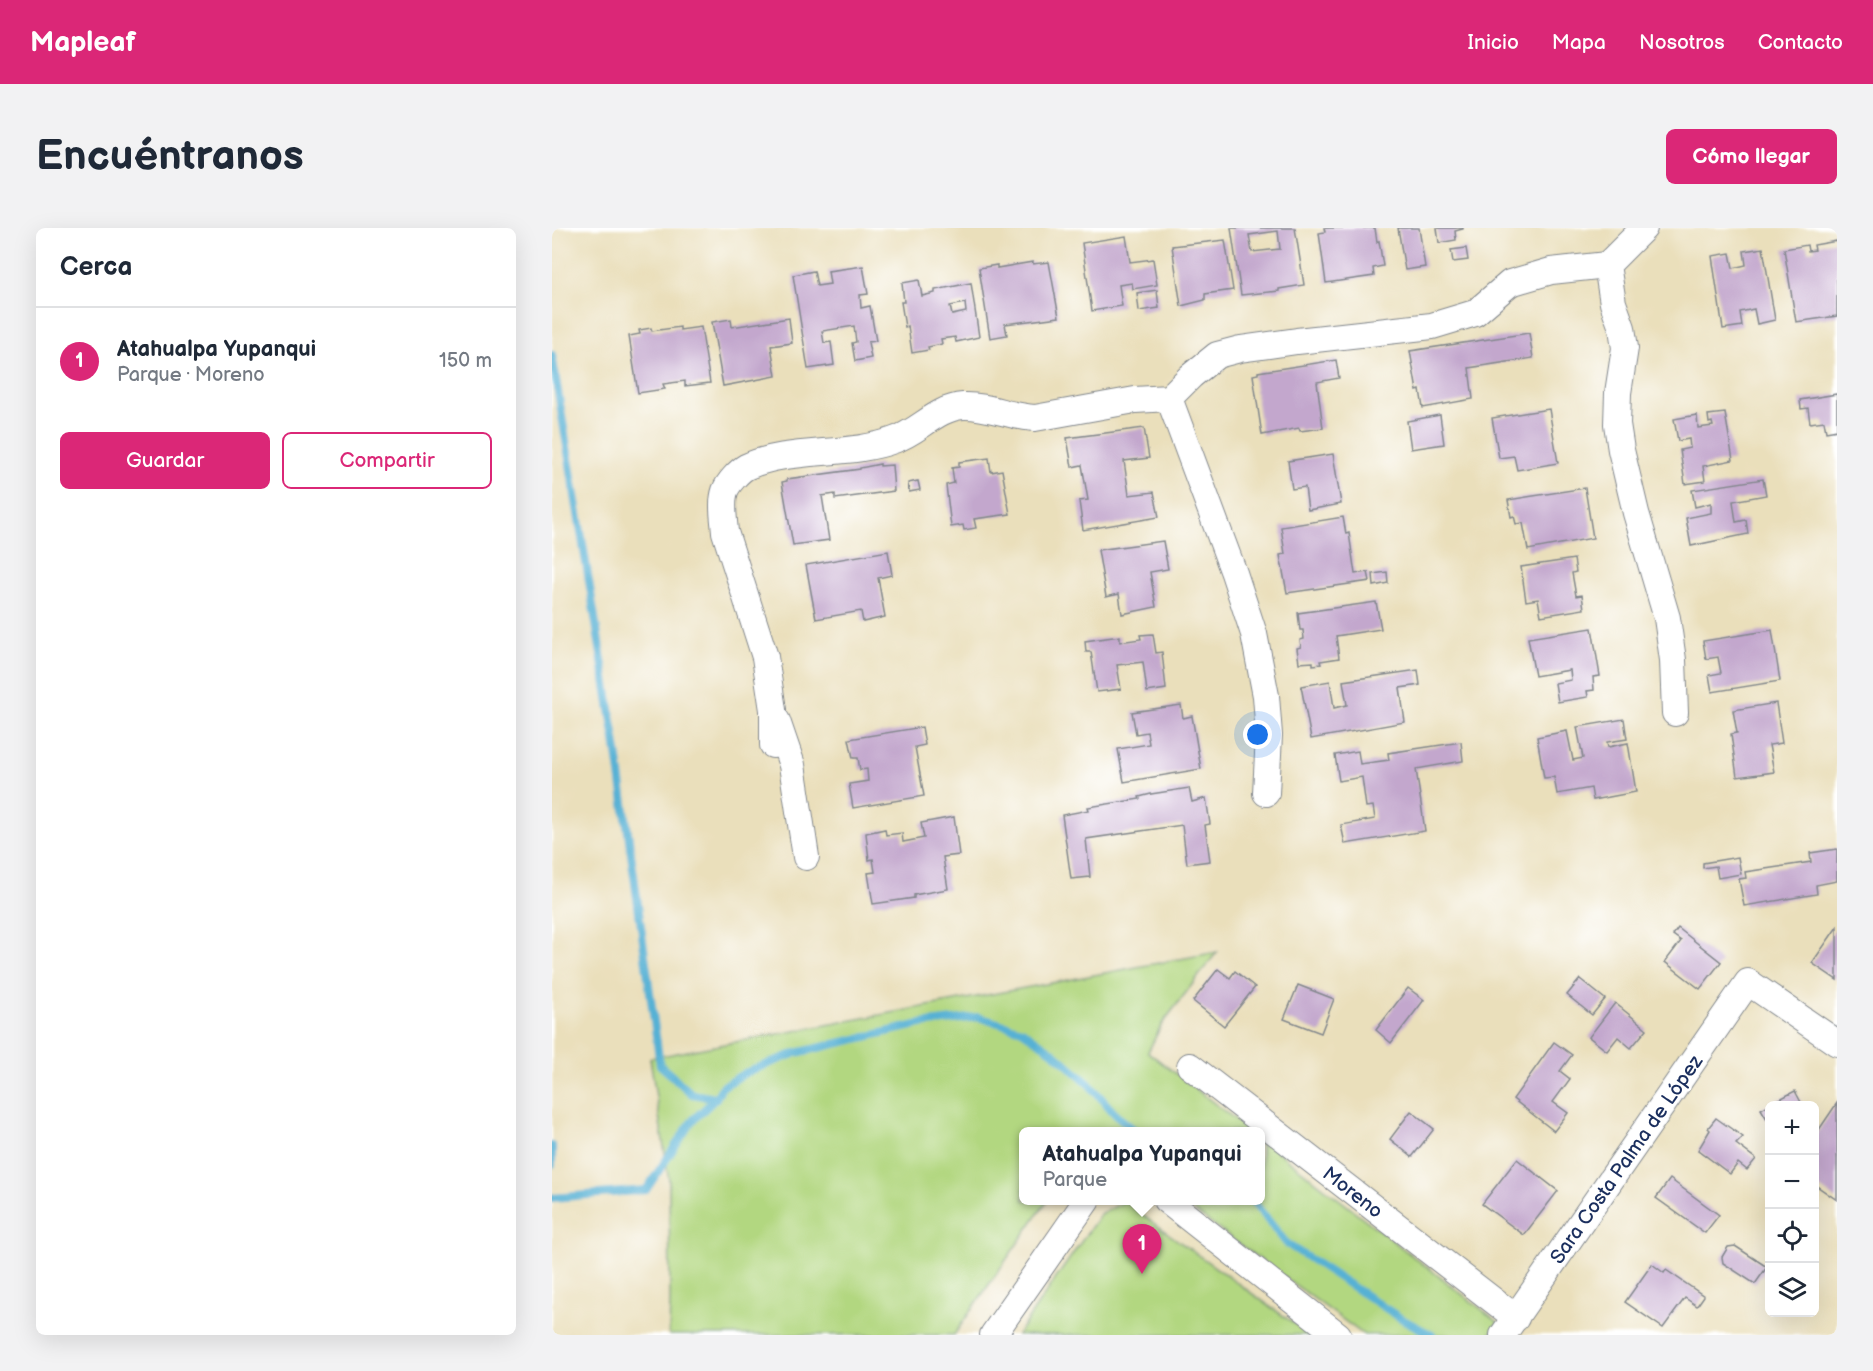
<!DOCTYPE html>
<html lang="es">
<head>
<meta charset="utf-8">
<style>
	:root { --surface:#fff; --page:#f2f2f3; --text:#1f2937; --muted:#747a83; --line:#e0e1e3; --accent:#db2777 }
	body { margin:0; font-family:"Balsamiq Sans",sans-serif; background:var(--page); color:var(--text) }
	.controls { position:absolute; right:18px; bottom:18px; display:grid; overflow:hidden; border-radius:9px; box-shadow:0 6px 24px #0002 }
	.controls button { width:54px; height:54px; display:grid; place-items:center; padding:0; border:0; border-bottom:2px solid var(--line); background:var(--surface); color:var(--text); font:30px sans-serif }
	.you { position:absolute; left:706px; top:507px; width:21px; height:21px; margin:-15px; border:4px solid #fff; border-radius:50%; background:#1a73e8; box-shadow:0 0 0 9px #1a73e833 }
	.badge { display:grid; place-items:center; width:39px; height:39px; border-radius:50%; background:var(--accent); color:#fff; font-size:20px; font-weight:700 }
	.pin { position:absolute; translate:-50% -50px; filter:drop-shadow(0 2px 3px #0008) }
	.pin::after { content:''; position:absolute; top:32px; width:21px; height:18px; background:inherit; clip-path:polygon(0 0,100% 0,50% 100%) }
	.popup { position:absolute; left:467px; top:899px; width:246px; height:78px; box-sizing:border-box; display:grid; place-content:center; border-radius:9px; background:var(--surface); filter:drop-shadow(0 2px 4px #0005); font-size:20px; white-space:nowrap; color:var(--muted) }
	.popup b { font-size:22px; color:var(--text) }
	.popup::after { content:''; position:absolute; left:50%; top:100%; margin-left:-12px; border:12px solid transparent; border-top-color:var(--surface) }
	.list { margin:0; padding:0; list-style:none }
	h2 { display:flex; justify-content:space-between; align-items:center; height:78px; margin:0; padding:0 24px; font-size:26px }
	h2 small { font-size:20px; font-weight:400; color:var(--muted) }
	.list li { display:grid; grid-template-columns:39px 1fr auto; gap:18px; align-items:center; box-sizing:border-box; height:108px; padding:0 24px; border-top:2px solid var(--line) }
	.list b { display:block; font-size:22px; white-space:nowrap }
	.list p { margin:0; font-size:20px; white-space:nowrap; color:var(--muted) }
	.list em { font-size:20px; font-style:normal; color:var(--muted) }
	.actions { display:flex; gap:12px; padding:18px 24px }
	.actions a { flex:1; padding:14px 0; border:2px solid var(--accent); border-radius:9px; text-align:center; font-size:21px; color:var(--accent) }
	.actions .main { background:var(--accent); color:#fff }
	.icon { flex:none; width:33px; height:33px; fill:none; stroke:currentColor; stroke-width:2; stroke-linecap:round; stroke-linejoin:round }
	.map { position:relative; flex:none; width:1285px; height:1107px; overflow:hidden; border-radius:9px }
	header { display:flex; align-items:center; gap:36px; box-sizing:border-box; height:84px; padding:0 30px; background:var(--accent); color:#fff }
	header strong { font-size:28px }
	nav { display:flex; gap:33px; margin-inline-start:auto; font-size:21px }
	.intro { display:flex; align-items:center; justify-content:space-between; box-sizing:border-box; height:144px; padding:0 36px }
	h1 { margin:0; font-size:42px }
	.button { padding:15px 27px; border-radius:9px; background:var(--accent); color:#fff; font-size:21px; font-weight:700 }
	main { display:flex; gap:36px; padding:0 36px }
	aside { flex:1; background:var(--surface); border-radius:9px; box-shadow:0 6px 24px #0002 }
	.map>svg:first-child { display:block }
	.green { fill:#b2d780; stroke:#66836f; stroke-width:1.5 }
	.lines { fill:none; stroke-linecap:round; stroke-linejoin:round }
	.stream { stroke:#57b1d4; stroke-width:8 }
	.building { fill:#c3a7cd; fill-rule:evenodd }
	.minor-casing { stroke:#82878c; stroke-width:28 }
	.minor { stroke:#fff; stroke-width:26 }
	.labels { text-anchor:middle; stroke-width:5; stroke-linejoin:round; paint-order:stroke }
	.street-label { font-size:20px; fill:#1b2f5e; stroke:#fff }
</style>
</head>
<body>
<header>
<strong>Mapleaf</strong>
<nav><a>Inicio</a><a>Mapa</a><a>Nosotros</a><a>Contacto</a></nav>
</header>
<div class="intro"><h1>Encuéntranos</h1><a class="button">Cómo llegar</a></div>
<main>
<aside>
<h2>Cerca<small></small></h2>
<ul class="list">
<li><span class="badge">1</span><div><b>Atahualpa Yupanqui</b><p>Parque · Moreno</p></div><em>150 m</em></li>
</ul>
<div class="actions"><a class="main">Guardar</a><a>Compartir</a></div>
</aside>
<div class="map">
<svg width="1285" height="1107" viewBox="0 0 1285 1107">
	<rect width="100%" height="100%" fill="#fff"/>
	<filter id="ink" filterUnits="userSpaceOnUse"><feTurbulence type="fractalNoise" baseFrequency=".0167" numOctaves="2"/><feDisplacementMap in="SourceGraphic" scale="12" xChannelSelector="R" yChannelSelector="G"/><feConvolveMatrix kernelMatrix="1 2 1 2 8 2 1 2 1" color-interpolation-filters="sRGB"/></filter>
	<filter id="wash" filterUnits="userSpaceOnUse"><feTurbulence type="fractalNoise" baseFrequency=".008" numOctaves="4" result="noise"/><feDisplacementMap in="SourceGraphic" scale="24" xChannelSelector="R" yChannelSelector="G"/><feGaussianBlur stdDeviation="1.35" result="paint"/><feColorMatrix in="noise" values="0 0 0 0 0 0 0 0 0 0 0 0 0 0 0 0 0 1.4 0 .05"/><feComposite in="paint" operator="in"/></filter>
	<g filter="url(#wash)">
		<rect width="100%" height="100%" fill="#eadfbb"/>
		<!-- green -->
		<g class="green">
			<path d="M665 724 610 796 596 824 698 903 472 904V972L495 973 402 1107H117L118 1070 117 952 98 830Z"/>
			<path d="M709 911 946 1094 938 1107H812L628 973 708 972Z"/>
			<path d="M572 974 758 1107H465L549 985Z"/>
		</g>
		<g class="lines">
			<!-- stream -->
			<g class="stream">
				<path d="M0 127 65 524 108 837 140 866 164 870"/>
				<path d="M0 918V937"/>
				<path d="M0 970 94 962 140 893 164 870 170 859 193 845 244 825 369 796 426 789 470 802 501 824 536 855 564 887 585 904"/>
				<path d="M700 972 735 1016 850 1091 880 1107"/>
			</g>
		</g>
		<g id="blocks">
			<!-- building -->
			<g class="building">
				<path d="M679 0H743L752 57 727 61V63L689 67ZM726 3 728 21 700 24 697 7Z"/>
				<path d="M772 0H823L825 14 827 13 831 38 821 40 822 48 774 55 767 5 773 4Z"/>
				<path d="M846 0H867L873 39 853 42Z"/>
				<path d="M885 0H911V1L903 3 904 12 887 15Z"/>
				<path d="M574 8 578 34 601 31 605 57 581 61 580 55 567 57 570 78 540 83 530 15Z"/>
				<path d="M673 12 681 62 653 66V72L629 78 620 18Z"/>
				<path d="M1285 13V88L1244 94 1232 21 1255 17 1256 23 1263 22 1262 17Z"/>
				<path d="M914 20 916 32 901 34 899 22Z"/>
				<path d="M1211 20 1223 92 1205 96 1202 81 1188 84 1190 98 1171 101 1160 28 1178 25 1181 40 1194 37 1192 23Z"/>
				<path d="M481 34V36L497 34 507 89 453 96 455 107 438 110 427 40 445 37V40Z"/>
				<path d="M311 38 316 66 308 67 309 80 318 78 324 113 316 114 319 130 303 133 300 115 304 114 302 98 270 103 272 115 279 114 282 137 256 141 241 47 262 43 265 58 278 56 276 43Z"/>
				<path d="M367 52 370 68 383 65V62L419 55 427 109 404 114 403 109 389 111 390 116 376 119 377 122 360 125 356 98 353 99 349 74H352L350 55ZM413 75 414 84 400 87 398 78Z"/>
				<path d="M605 62 607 80 587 83 585 65Z"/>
				<path d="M237 90 240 115 219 118 224 148 171 158 160 94 179 91 180 99Z"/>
				<path d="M128 99V102L149 99 158 155 133 158V153L111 156 113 161 86 165 77 108 88 106 87 102 99 100 100 103Z"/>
				<path d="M977 105 981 130 917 140 921 171 871 180 868 162 865 163 858 123Z"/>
				<path d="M784 132 787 150 765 154 771 200 748 203 747 200 710 207 701 147 706 146V144Z"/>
				<path d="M1285 166V202L1274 204 1272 193 1258 195 1256 180 1249 181 1248 172Z"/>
				<path d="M997 181 1006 235 965 242 962 228 947 230 940 190Z"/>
				<path d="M1173 185 1181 232 1151 238 1153 253 1133 256 1128 222 1138 220 1137 211 1126 213 1122 191 1145 187 1146 200 1161 198 1160 194 1157 195 1156 187Z"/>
				<path d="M888 187 892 216 859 221 855 193Z"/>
				<path d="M592 200 597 230 572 233 577 267 602 264 607 289 531 302 527 273 536 272 530 237 520 239 515 210Z"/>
				<path d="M781 226 789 276 756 282 753 259 740 261 736 233Z"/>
				<path d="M437 230 439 244 450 242 458 286 422 291 424 300 412 302 411 297 399 299 394 257 402 255 400 240 407 239V234Z"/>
				<path d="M328 236V238L340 237 342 263 283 271V266L270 268 277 312 241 317 230 254 235 253V251L308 241V240Z"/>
				<path d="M1211 251 1214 267 1181 273 1184 294 1194 292 1196 306 1139 318 1134 290 1159 285V275L1143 279 1140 262Z"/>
				<path d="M366 253 368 262 357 264 356 255Z"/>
				<path d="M1033 260 1041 310 976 322 971 295 964 296 962 288 959 289 956 272Z"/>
				<path d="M791 289 794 306 797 305 803 346 816 344 818 353 735 365 728 327 733 326 729 299Z"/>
				<path d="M611 313 616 341 598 344 604 379 570 386 567 366 554 369 546 322Z"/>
				<path d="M336 323 340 347 326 350 333 389 311 394 309 383 264 391 254 337Z"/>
				<path d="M1022 331 1024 344 1020 345 1024 368 1030 367 1032 381 989 388 986 371 974 373 969 339Z"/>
				<path d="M835 344 836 355 822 358 821 346Z"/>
				<path d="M824 374 829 401 784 408 787 430 768 433 769 436 761 437V434L747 435 745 420 749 419 748 412 752 411 751 402H748L746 385Z"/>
				<path d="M1040 400 1048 448 1041 449 1042 462 1035 463 1036 469 1006 474 1003 455 1019 452 1018 442 983 448 976 410Z"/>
				<path d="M1220 402 1228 453 1160 464 1157 447 1169 445 1166 429 1154 431 1151 413Z"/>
				<path d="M601 406 604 425 610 424 614 461 595 464 591 434 565 437 569 461 545 464 539 424H534L533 413 568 408V414L589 411 588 407Z"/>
				<path d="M866 442 868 457 848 460 853 494 759 511 749 458 778 453 782 480 795 477 791 453Z"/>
				<path d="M1224 475 1230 515 1217 517 1222 544 1185 549 1179 506 1185 505 1181 482Z"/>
				<path d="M629 477 631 490 640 488 649 541 572 554 566 521 597 516 595 504 584 506 580 484Z"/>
				<path d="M1072 491 1075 511 1055 514 1056 519 1076 515 1084 564 1041 572 1039 560 1005 566 1002 549 992 550 985 509 1015 503 1021 532 1031 530 1025 499Z"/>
				<path d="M370 499 373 517 363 519 372 568 301 580 297 556 316 553 315 541 308 542 306 530H301L297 511Z"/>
				<path d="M909 514 911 533 864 541 873 603 793 616 789 597 823 591 821 578 814 579 810 549 787 553 783 527 806 523 808 536 837 532 836 525Z"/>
				<path d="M637 560 640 574 654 570 658 596 653 597 658 633 635 636 630 597 534 611 538 649 519 651 510 587 537 582 536 579 588 571 587 569 599 566Z"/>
				<path d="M402 589 407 627 391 629 396 661 362 667V670L321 676 316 645 323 644 321 631 317 632 314 605 333 601 334 607 350 605 351 614 372 610 369 595Z"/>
				<path d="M1285 621V653L1264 657 1265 666 1192 678 1187 651 1194 650 1193 644 1259 634 1258 625Z"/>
				<path d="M1186 629 1189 646 1166 650 1164 638 1151 640V635Z"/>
				<path d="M1285 699V752L1260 735Z"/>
				<path d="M1126 700 1169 734 1148 761 1113 734 1129 713 1121 707Z"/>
				<path d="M666 741 678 750 683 743 703 759 672 798 641 773Z"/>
				<path d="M1028 751 1053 771 1040 787 1015 767Z"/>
				<path d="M746 757 782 771 769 805 732 791Z"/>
				<path d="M856 760 872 772 839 815 824 802Z"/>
				<path d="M1063 775 1095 801 1079 820 1066 809 1055 823 1037 809Z"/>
				<path d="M1002 814 1020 827 1008 843 1018 851 1001 874 1016 885 1002 903 961 871Z"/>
				<path d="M1243 863 1251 878H1218V896L1209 881Z"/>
				<path d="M1285 875V972L1262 956V909Z"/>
				<path d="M859 883 882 901 860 929 838 911Z"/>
				<path d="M1164 890 1191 909 1184 916 1204 931 1195 942 1186 935 1178 946 1146 922 1158 902 1156 900Z"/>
				<path d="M965 931 1006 963 972 1007 930 976Z"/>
				<path d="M1118 951 1167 987 1153 1005 1104 970Z"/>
				<path d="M1183 1018 1215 1039 1203 1056 1171 1035 1170 1029 1176 1019Z"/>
				<path d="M1100 1036 1112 1045 1114 1042 1152 1068 1145 1078 1133 1070 1111 1100 1073 1074Z"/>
			</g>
		</g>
	</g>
	<g filter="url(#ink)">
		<use href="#blocks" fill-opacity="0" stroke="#82878c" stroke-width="1.5"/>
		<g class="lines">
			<!-- minor casing -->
			<g class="minor-casing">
				<g id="minor">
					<path d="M1092 0 1055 37 1061 75 1070 100 1073 120 1066 165 1065 196 1069 222 1084 285 1115 390 1121 432 1123 485"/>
					<path d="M617 170 682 345 702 406 714 468 717 507 714 565"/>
					<path d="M225 493 240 537 254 629"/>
					<path d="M221 517V482L213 429 173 304C172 291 169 275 173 263 176 255 187 243 194 239 236 219 297 229 342 212 367 204 384 180 411 178 436 177 458 189 483 190L583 172 617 170 639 148 665 127 688 121 745 113 880 98 923 85 958 55 999 43 1055 37"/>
					<path d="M638 838 964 1090"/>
					<path d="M614 972 786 1107"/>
					<path d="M441 1107 535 972"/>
					<path d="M951 1107 1196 754 1285 815"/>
				</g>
			</g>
			<!-- minor -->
			<use href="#minor" class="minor"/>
		</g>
	</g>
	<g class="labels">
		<!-- street labels -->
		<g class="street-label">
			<text transform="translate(1074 931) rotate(-55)" y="7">Sara Costa Palma de López</text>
			<text transform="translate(801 964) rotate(38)" y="7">Moreno</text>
		</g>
	</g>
</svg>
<div class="controls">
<button>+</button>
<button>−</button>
<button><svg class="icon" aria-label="locate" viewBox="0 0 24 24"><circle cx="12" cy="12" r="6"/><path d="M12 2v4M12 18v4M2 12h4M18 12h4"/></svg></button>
<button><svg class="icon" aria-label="layers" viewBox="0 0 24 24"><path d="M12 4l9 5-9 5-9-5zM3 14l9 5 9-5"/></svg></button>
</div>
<div class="you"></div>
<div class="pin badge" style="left:590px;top:1046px">1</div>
<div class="popup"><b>Atahualpa Yupanqui</b>Parque</div>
</div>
</main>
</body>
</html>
